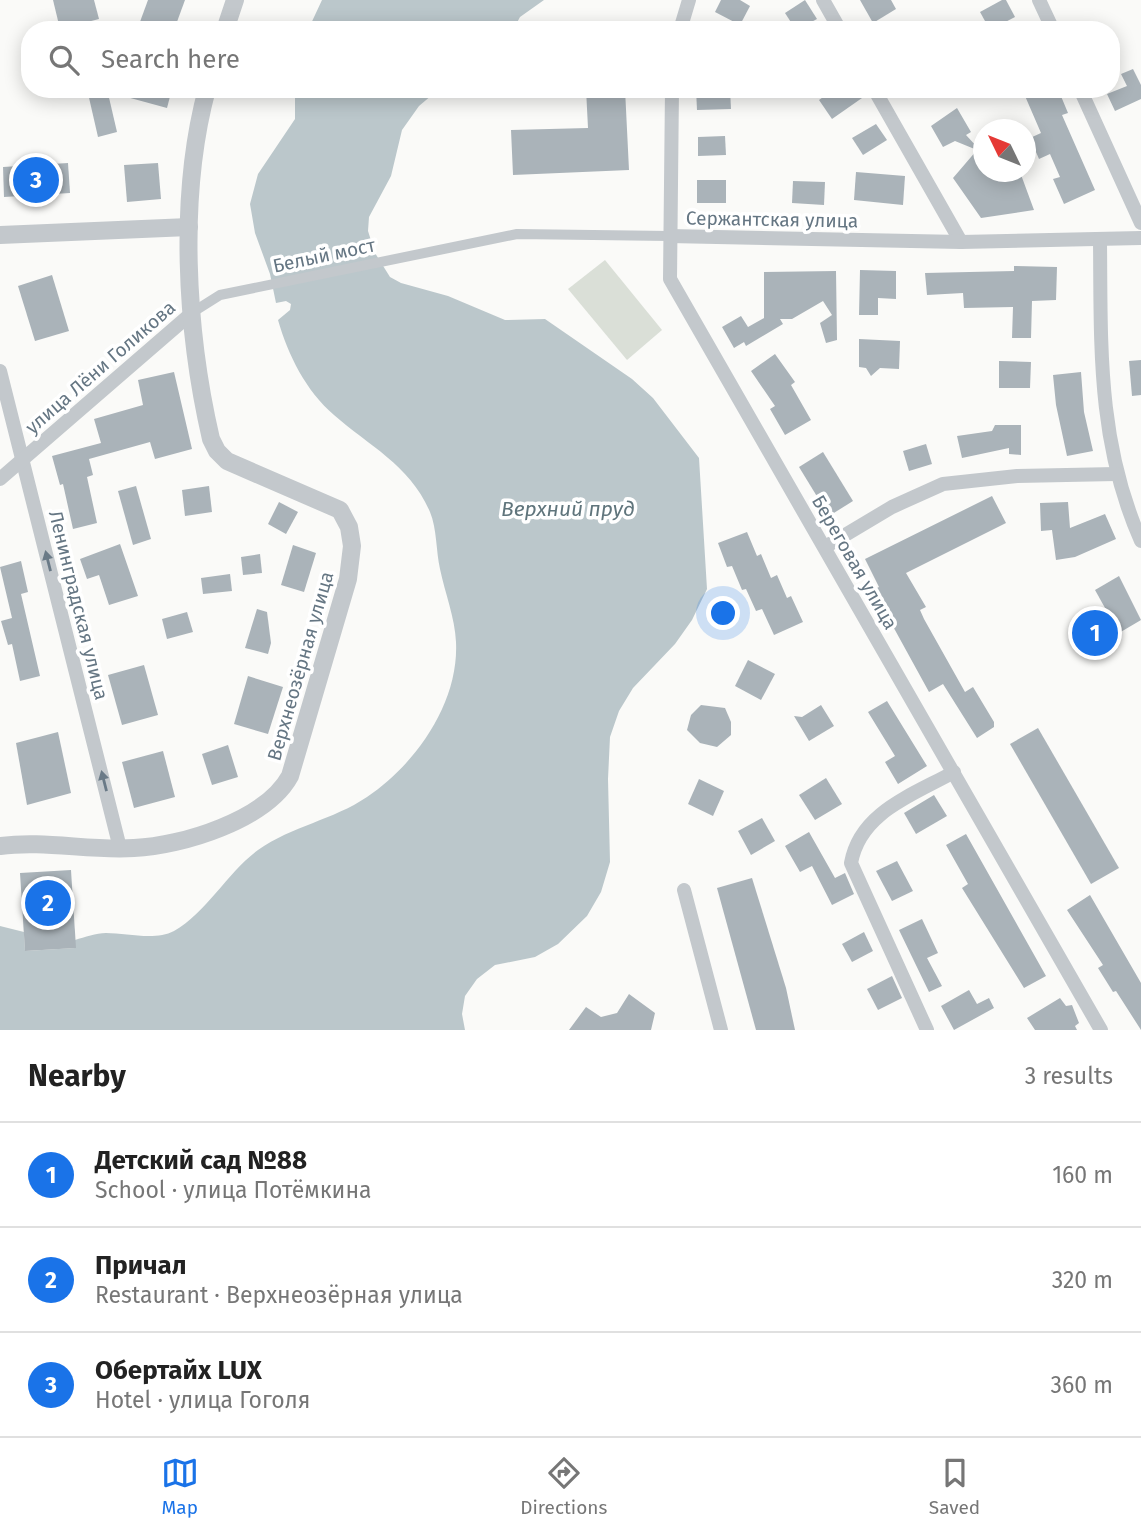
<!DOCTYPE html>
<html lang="en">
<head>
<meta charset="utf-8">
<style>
	:root { --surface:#fff; --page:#f2f2f2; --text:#222; --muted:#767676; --line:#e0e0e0; --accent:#1a73e8 }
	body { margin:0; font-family:"Fira Sans",sans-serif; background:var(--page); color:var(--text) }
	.compass { position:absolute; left:973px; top:119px; width:63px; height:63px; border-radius:50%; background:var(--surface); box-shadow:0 4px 18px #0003; rotate:313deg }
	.you { position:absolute; left:724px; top:614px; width:24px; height:24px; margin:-18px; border:5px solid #fff; border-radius:50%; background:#1a73e8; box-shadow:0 0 0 10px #1a73e833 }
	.badge { display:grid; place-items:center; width:46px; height:46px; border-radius:50%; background:var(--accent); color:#fff; font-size:23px; font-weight:700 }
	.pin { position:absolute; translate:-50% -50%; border:4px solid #fff; box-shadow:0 2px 7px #0006 }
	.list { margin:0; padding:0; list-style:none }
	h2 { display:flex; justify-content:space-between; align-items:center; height:91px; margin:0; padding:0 28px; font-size:30px }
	h2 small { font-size:23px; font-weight:400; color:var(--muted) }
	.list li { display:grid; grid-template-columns:46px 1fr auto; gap:21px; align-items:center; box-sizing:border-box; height:105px; padding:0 28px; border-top:2px solid var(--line) }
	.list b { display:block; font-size:26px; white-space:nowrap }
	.list p { margin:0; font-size:23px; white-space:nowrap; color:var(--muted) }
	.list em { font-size:23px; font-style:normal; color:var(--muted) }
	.icon { flex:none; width:38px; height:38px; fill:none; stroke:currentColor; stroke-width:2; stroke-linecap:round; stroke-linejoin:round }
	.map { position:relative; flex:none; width:1141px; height:1030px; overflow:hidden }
	.search { position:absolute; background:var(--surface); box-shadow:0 4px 18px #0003; left:21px; right:21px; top:21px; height:77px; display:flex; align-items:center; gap:18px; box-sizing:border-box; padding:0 24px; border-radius:28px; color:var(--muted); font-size:26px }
	.sheet { height:406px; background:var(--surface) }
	nav { display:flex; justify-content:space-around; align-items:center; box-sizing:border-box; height:98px; border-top:2px solid var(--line); background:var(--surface); font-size:19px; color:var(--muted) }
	nav a { display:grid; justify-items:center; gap:4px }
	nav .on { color:var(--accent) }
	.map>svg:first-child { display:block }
	.green { fill:#dadfd7 }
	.water { fill:#bbc7cb }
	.building { fill:#aab3b9 }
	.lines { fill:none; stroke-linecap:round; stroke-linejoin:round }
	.pedestrian { stroke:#c3c8cc; stroke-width:10 }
	.minor { stroke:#c3c8cc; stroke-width:14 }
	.tertiary { stroke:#c3c8cc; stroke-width:18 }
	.oneway { fill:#6a7a87 }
	.labels { text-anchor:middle; stroke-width:7; stroke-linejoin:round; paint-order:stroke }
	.street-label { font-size:19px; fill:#657683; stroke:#fff }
	.water-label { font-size:21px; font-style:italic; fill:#60757c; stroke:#fff }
</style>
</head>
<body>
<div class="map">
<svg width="1141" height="1030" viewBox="0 0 1141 1030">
	<rect width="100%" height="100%" fill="#fafaf8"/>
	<!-- green -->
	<path class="green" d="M605 260 662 330 627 360 568 289Z"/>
	<!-- water -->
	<g class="water">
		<path d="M322 0H544L520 17 513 30H308Z"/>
		<path d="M295 89H449L447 94 432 95 419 106 402 130 391 176 369 217 368 231 375 253 390 277 401 283 448 296 505 320 545 319 632 379 653 398 699 458 707 589 692 620 675 644 633 688 619 711 610 737 608 779 610 862 601 892 587 916 558 944 535 957 495 965 477 979 465 996 462 1014 465 1030H0V926L24 932 25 951 75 948V940C85 937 96 933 106 933 127 933 155 941 174 931 206 913 228 872 258 850 292 826 333 820 367 797 416 764 459 703 456 642 455 618 445 593 440 569 436 551 437 529 430 512 410 465 369 446 334 415 306 391 288 355 278 320L290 310 291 304 286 301 276 303 270 274 255 233 250 204 258 174 295 119Z"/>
	</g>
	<!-- building -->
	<g class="building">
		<path d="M53 0H94L99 19 60 29Z"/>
		<path d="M148 0H185L174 30H137Z"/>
		<path d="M721 0H740L750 6 740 25 715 12Z"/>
		<path d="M805 0 817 19 796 30 785 13Z"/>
		<path d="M860 0H891L896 9 873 23Z"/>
		<path d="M1002 0H1006L1015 17 990 30 980 12Z"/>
		<path d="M1133 69 1141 85V99L1115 111 1107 94 1127 86 1121 74Z"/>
		<path d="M87 89H107L117 132 98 137Z"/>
		<path d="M113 89H172L167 108 112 93Z"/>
		<path d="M586 89H625L629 170 513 175 511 130 588 128Z"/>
		<path d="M696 89H730L731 109 697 110Z"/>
		<path d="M834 89H856L862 98 832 119 819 100Z"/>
		<path d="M1022 89H1058L1068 113 1062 115 1095 190 1064 204 1053 179 1060 177 1050 154 1039 159 1030 138 1041 133Z"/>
		<path d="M957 108 971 132 966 135 978 148 984 143V172H1020L1034 210 981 218 953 178 977 150 955 141 943 147 931 126Z"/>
		<path d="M876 124 887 140 863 155 852 138Z"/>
		<path d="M725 136 726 155 698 156V137Z"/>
		<path d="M68 163 70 193 4 197 3 167Z"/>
		<path d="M158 163 161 199 127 202 124 165Z"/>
		<path d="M856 172 905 176 903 205 854 200Z"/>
		<rect x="697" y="180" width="29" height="23"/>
		<path d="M793 181 825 182 824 205 792 203Z"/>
		<path d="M1014 266 1057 267 1056 300 1032 301 1031 338H1012L1013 307 964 308 963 293 927 295 925 273 1014 271Z"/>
		<path d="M860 270 896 271V299L878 298V315H859Z"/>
		<path d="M836 271 837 340 826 343 820 323 832 315 823 301 792 319H780L783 324 746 346 744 342 734 348 722 327 741 316 748 327 764 318V272Z"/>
		<path d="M52 275 69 331 35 341 18 286Z"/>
		<path d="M859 339 900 341 899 369 880 368 871 376 866 368 859 367Z"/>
		<path d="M775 354 795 382 791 385 811 420 785 435 770 409 775 406 751 371Z"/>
		<path d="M1141 360V395L1132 396 1129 361Z"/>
		<path d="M999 361 1031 362 1030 388H999Z"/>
		<path d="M174 372 192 449 155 459 150 442 89 459 93 475 87 477 97 523 73 529 63 484 60 485 52 456 101 443 94 419 143 405 138 380Z"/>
		<path d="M1081 372 1084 412 1093 451 1067 456 1056 405 1053 375Z"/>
		<path d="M995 425H1021V455L1009 454V448L962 458 957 436 992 431Z"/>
		<path d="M926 444 932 464 909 471 903 451Z"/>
		<path d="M823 452 853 501 829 516 799 467Z"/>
		<path d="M136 486 151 539 133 545 118 491Z"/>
		<path d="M209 486 212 512 185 516 182 490Z"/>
		<path d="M992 496 1006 523 906 573 926 607 920 610 924 619 965 692 973 687 994 722V727L977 738 943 684 929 692 873 590 879 587 865 559Z"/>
		<path d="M279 502 298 512 286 534 268 524Z"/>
		<path d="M1068 502 1070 528 1105 514 1116 539 1075 557 1056 560 1052 530 1041 531 1040 503Z"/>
		<path d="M747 532 757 556 761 554 771 578 777 575 787 598 791 596 803 622 774 635 762 609 756 611 746 589 742 590 732 566 727 567 718 543Z"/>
		<path d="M120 544 138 596 109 605 99 575 87 579 80 559Z"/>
		<path d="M293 545 316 553 304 592 281 585Z"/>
		<path d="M260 554 262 573 243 575 241 557Z"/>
		<path d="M21 561 28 592 21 594 40 676 20 681 12 644 8 645 1 621 12 618 0 567Z"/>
		<path d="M230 574 232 591 203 594 201 578Z"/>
		<path d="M1119 576 1141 620 1119 633 1095 590Z"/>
		<path d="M257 609 267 612 271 643 268 654 245 648Z"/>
		<path d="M187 612 193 632 167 639 162 619Z"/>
		<path d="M748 660 775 674 761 700 735 686Z"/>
		<path d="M144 665 158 715 122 725 108 675Z"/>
		<path d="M248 676 283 687 268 734 234 724Z"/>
		<path d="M887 701 927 766 898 784 885 762 895 756 868 712Z"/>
		<path d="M701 705 725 708 731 722V735L717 747 700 743 687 730 691 715Z"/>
		<path d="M821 705 834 726 809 741 794 716 802 717Z"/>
		<path d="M1038 728 1119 868 1091 884 1010 744Z"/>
		<path d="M58 732 71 793 27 805 16 743Z"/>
		<path d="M228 745 238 777 212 785 202 754Z"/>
		<path d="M163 751 175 797 134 808 122 762Z"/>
		<path d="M826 778 842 804 815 820 799 795Z"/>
		<path d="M699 779 724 791 713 816 688 804Z"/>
		<path d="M934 795 947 816 916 834 904 813Z"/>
		<path d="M762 818 775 841 751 855 738 831Z"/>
		<path d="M809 832 835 878 845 873 854 894 832 905 812 866 800 872 785 846Z"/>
		<path d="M966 834 1046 976 1024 988 962 888 968 884 946 845Z"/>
		<path d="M897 861 913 891 892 901 876 871Z"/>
		<path d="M71 870 76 948 25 951 20 873Z"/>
		<path d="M752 878 786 988 795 1030H756L717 888Z"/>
		<path d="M1090 895 1141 983V1030L1116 991 1113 992 1098 968 1103 965 1067 910Z"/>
		<path d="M922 919 938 953 927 958 942 986 929 992 899 930Z"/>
		<path d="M864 932 873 951 852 962 842 944Z"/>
		<path d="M892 976 902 998 878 1010 867 989Z"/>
		<path d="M969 990 977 1004 989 998 994 1008 954 1030 941 1006Z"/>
		<path d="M629 994 655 1013 651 1030H569L586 1007 601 1017 617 1013Z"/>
		<path d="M1060 998 1066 1006 1072 1005 1079 1023 1075 1026 1077 1030H1035L1027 1018Z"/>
	</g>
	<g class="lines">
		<!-- pedestrian -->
		<path class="pedestrian" d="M193 312 220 295 517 234 669 236"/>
		<!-- minor -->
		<g class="minor">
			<path d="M823 0 840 30"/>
			<path d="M1039 0 1053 30"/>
			<path d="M680 30 689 0"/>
			<path d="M672 89 670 279 1101 1030"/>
			<path d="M874 89 961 242"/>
			<path d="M1080 89 1141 223"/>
			<path d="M669 236 961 242 1141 238"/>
			<path d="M1100 240C1101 345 1097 442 1141 541"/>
			<path d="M0 371 120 848"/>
			<path d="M0 479 193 312"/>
			<path d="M825 547 892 507 943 484 1017 476 1116 474"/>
			<path d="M684 890 721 1030"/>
			<path d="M927 1030 851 863C860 812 913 795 954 772"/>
		</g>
		<!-- tertiary -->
		<g class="tertiary">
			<path d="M225 30 235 0"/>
			<path d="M0 235 189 227"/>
			<path d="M0 846C44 840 90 851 134 848 182 846 266 820 290 776L348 579 352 546 349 527 340 510 227 461 217 451 211 439C186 331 178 196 207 89"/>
		</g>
	</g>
	<!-- one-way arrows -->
	<defs><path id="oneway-solid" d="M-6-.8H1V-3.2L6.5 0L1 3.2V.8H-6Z" transform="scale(1.75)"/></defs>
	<g class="oneway">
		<use href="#oneway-solid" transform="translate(48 561) rotate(-104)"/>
		<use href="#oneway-solid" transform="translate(104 781) rotate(-104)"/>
	</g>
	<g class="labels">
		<!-- street labels -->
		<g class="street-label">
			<text transform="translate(772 219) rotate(1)" y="7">Сержантская улица</text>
			<text transform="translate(324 255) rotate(-12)" y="7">Белый мост</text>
			<text transform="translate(100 367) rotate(-41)" y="7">улица Лёни Голикова</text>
			<text transform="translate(855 562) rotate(60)" y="7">Береговая улица</text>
			<text transform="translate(79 605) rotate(76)" y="7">Ленинградская улица</text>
			<text transform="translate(300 666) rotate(-74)" y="7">Верхнеозёрная улица</text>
		</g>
		<!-- water labels -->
		<g class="water-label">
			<text x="568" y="516">Верхний пруд</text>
		</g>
	</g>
</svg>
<svg class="compass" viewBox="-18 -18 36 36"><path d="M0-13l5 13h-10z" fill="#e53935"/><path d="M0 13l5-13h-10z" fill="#767676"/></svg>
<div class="you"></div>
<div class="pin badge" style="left:1095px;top:633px">1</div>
<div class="pin badge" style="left:48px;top:903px">2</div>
<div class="pin badge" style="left:36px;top:180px">3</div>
<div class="search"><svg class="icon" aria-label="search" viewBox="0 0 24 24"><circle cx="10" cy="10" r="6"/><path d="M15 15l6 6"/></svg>Search here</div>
</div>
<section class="sheet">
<h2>Nearby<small>3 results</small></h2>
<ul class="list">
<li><span class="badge">1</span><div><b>Детский сад №88</b><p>School · улица Потёмкина</p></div><em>160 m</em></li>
<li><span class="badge">2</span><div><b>Причал</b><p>Restaurant · Верхнеозёрная улица</p></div><em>320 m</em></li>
<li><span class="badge">3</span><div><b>Обертайх LUX</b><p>Hotel · улица Гоголя</p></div><em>360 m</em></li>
</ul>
</section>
<nav>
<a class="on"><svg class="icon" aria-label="map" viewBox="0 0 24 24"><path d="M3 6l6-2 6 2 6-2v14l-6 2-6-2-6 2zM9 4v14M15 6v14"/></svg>Map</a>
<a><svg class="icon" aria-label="directions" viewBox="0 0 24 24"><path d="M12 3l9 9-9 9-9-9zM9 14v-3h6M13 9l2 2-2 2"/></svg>Directions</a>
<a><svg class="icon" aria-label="saved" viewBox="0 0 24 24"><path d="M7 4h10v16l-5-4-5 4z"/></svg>Saved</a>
</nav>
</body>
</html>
